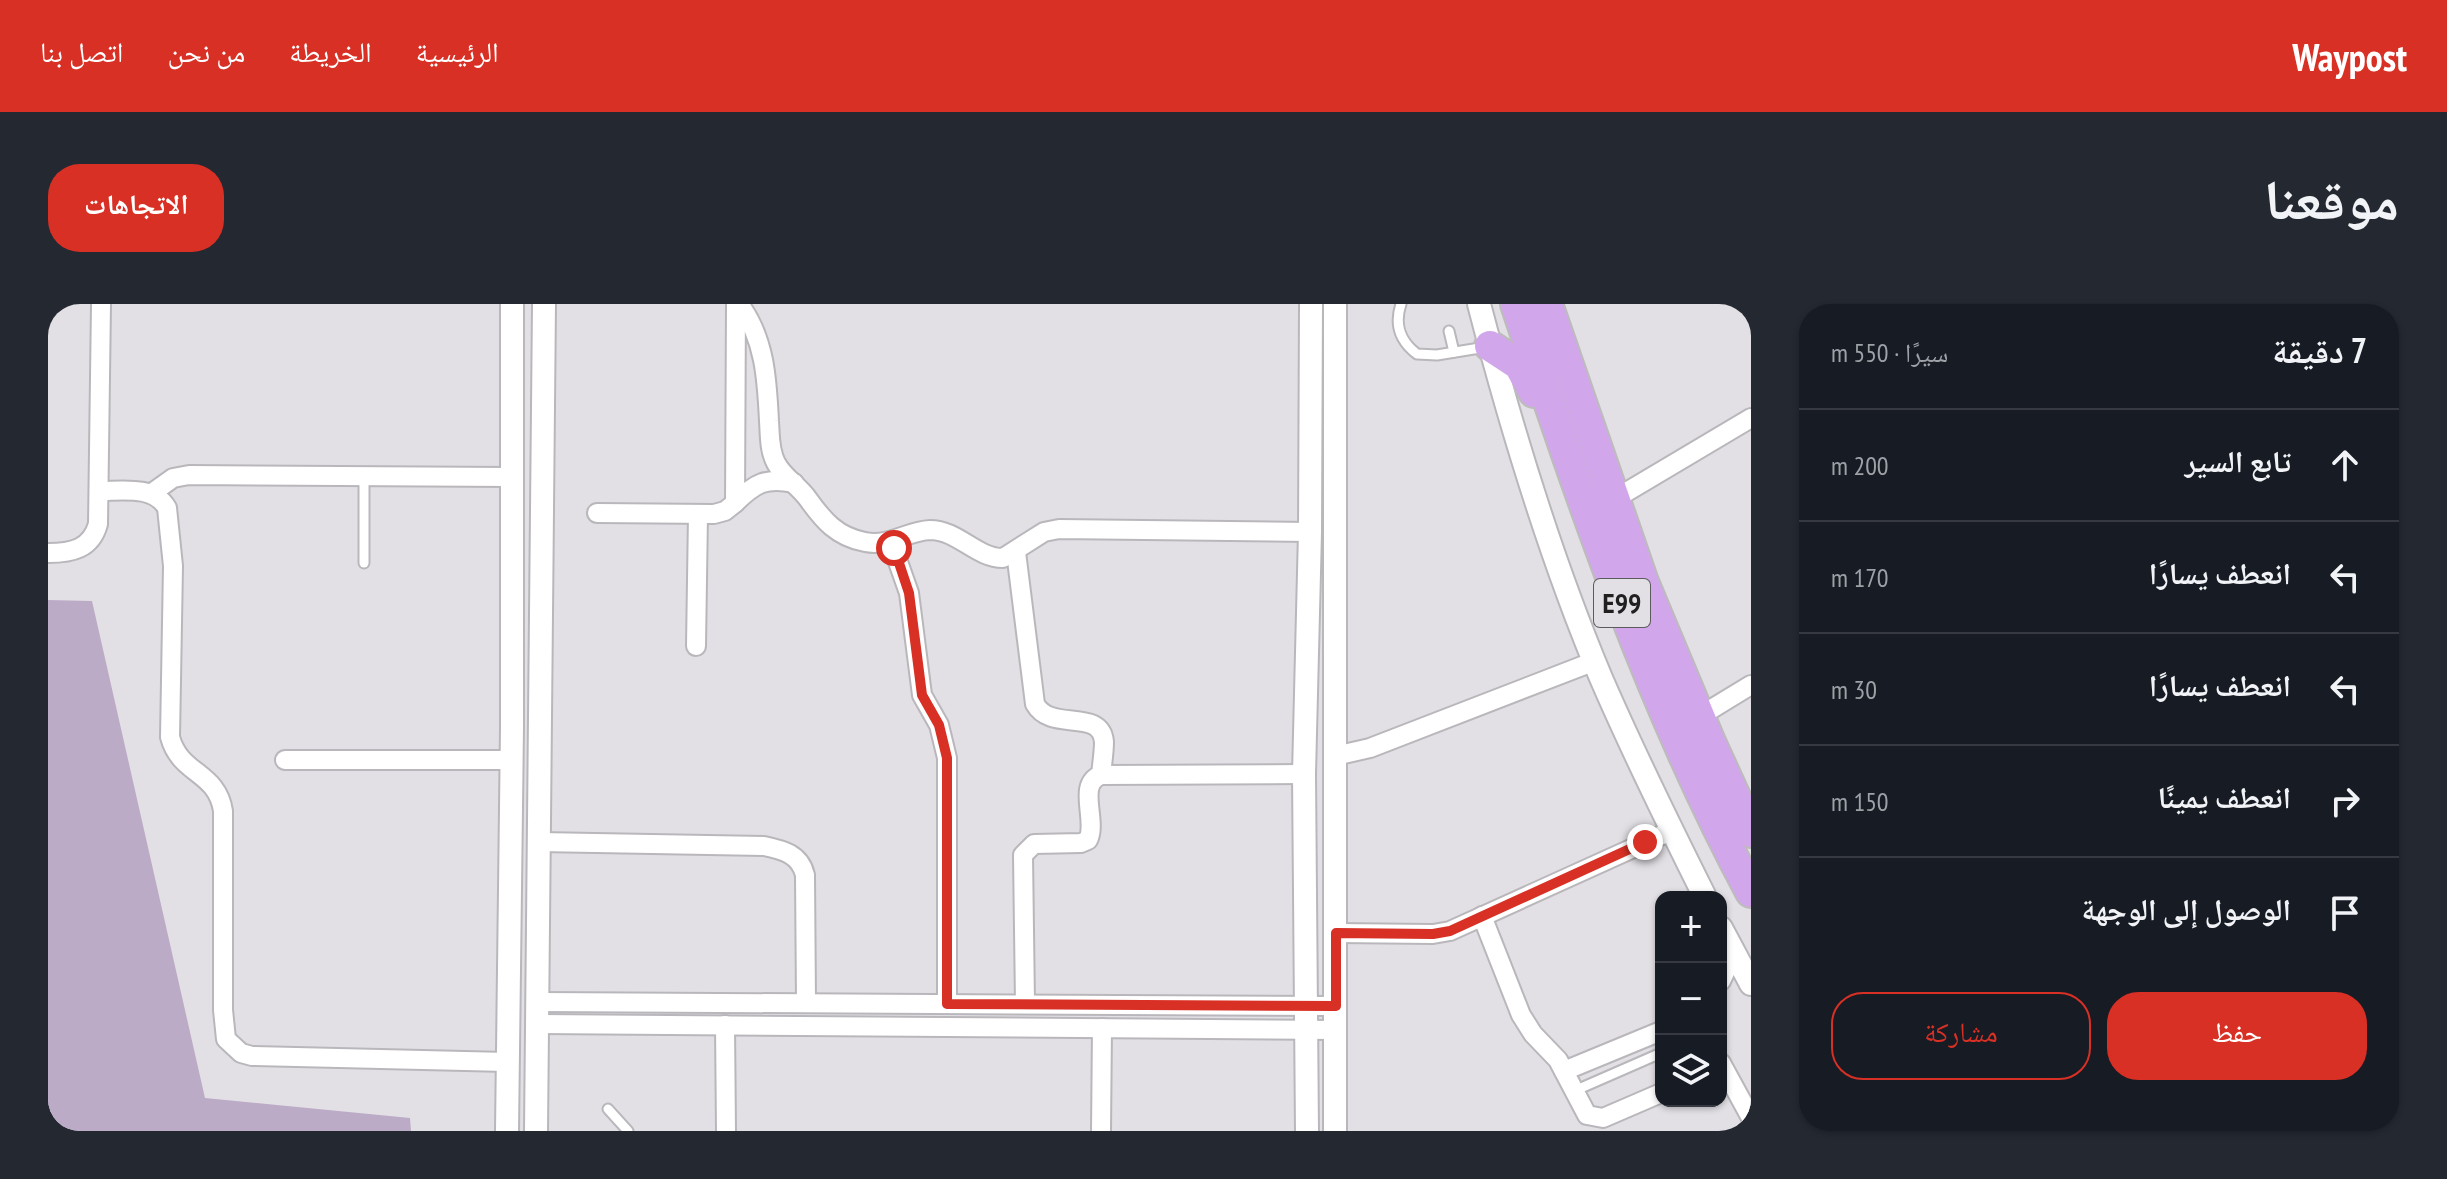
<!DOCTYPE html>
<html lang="ar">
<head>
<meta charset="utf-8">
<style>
	:root { --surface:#171b24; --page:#242831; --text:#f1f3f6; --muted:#9ea1a6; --line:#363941; --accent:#d93025 }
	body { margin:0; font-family:"PT Sans Narrow","Noto Naskh Arabic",sans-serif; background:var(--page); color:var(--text); direction:rtl }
	.controls { position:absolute; right:24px; bottom:24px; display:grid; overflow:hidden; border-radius:16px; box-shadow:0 2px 6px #0004 }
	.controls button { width:72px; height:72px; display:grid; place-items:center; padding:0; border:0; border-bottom:2px solid var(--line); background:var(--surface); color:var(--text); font:40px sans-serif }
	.stop { position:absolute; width:24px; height:24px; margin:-18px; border:6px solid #d93025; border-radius:50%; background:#fff }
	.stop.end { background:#d93025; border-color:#fff; box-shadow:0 2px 8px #0008 }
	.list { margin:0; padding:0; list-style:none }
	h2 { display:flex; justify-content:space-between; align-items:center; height:104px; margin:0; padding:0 32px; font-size:34px }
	h2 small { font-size:26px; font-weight:400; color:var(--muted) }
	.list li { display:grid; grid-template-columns:52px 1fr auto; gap:24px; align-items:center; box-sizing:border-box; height:112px; padding:0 32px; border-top:2px solid var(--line) }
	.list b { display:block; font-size:30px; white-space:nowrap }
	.list em { font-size:26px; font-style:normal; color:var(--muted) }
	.actions { display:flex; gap:16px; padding:24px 32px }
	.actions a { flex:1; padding:18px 0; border:2px solid var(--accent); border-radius:32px; text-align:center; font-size:28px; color:var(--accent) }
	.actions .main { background:var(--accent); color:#fff }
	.icon { flex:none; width:44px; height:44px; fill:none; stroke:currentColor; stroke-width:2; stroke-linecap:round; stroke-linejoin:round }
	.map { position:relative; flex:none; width:1703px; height:827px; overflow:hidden; direction:ltr; border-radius:32px }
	header { display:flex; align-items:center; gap:48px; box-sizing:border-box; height:112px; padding:0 40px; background:var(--accent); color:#fff }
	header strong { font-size:38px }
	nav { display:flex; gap:44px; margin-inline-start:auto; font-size:28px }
	.intro { display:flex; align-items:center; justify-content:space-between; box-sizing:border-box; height:192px; padding:0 48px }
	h1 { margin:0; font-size:56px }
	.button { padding:20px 36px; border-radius:32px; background:var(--accent); color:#fff; font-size:28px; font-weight:700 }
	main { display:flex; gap:48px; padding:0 48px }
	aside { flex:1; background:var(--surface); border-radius:32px; box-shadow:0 2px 6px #0004 }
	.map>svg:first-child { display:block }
	.green { fill:#bcabc7 }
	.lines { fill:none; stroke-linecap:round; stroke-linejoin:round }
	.service-casing { stroke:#b9b7bb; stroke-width:13 }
	.minor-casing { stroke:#b9b7bb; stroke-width:22 }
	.tertiary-casing { stroke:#b9b7bb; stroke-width:26 }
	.trunk-casing { stroke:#bcbcbc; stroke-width:34 }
	.service { stroke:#fff; stroke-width:9 }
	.minor { stroke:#fff; stroke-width:18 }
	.tertiary { stroke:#fff; stroke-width:22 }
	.trunk { stroke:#d2a6ea; stroke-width:30 }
	.route { stroke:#d93025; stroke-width:10 }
	.labels { text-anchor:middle; stroke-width:6; stroke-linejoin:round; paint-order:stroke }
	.shield { fill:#e3e0e5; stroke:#5b5a5c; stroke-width:2 }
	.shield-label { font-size:28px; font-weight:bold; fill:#212021 }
</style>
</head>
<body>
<header>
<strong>Waypost</strong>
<nav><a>الرئيسية</a><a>الخريطة</a><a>من نحن</a><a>اتصل بنا</a></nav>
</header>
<div class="intro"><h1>موقعنا</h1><a class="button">الاتجاهات</a></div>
<main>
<aside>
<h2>7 دقيقة<small>سيرًا · 550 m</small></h2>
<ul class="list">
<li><svg class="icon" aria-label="ahead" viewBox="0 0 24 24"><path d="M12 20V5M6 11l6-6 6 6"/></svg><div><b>تابع السير</b></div><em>200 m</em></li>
<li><svg class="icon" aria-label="left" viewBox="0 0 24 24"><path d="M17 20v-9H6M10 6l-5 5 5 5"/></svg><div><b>انعطف يسارًا</b></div><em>170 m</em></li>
<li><svg class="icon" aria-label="left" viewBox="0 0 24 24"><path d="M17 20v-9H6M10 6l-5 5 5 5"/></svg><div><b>انعطف يسارًا</b></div><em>30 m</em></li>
<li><svg class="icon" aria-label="right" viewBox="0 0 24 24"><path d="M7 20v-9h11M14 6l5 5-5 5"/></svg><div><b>انعطف يمينًا</b></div><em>150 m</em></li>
<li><svg class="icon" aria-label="arrive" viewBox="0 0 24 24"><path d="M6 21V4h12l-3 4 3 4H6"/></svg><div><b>الوصول إلى الوجهة</b></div></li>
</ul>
<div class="actions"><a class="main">حفظ</a><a>مشاركة</a></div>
</aside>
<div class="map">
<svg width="1703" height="827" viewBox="0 0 1703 827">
	<rect width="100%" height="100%" fill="#e3e0e5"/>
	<!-- green -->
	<path class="green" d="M0 296 44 297 157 794 362 814 363 827H0Z"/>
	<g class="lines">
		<!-- service casing -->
		<g class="service-casing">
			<g id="service">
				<path d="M1353 0C1346 21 1352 37 1369 50L1389 51 1438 43"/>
				<path d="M1401 27 1406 48"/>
				<path d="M316 172V259"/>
				<path d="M1526 787 1613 749"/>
				<path d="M560 805 580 827"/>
			</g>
		</g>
		<!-- minor casing -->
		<g class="minor-casing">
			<g id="minor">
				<path d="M691 0C717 34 719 76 721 117 722 130 721 146 728 159 735 173 751 182 760 195 775 216 789 233 817 238 841 243 859 227 882 226 910 226 928 254 955 254L996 228 1011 225 1262 228"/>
				<path d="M51 187C74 187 106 181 119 204L125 262 122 433C132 471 169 467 175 507V706L178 735 193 749 204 752 459 758"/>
				<path d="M104 189 125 174 141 171 463 173"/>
				<path d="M1565 196 1703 114"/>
				<path d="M687 199C707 179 718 173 746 179"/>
				<path d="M549 209 666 210 677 207 687 199 688 0"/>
				<path d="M843 238 861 289 874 391 891 421 899 454V700"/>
				<path d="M968 248 987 400C1003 429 1053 403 1056 438 1056 448 1054 460 1053 471"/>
				<path d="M0 249C24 249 43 245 50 220L53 0"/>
				<path d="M648 342 650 210"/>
				<path d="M1652 412 1703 381"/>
				<path d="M1287 452 1322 444 1547 357"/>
				<path d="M237 456H464"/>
				<path d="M491 538 716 542C735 546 752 550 757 571L758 699"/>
				<path d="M1434 612 1473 711 1485 730 1510 756 1539 811 1555 814 1613 789"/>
				<path d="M1288 629 1385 630 1402 627 1625 526"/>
				<path d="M1673 677 1686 649"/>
				<path d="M490 698 1288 702"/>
				<path d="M977 700 975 551 986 540 1033 539 1040 536C1050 517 1028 480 1053 471L1256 470"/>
				<path d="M490 720 1288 726"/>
				<path d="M677 721 678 827"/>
				<path d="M1673 759 1703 814"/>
				<path d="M1516 767 1613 727"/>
				<path d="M1053 827 1054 724"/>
			</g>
		</g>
		<!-- tertiary casing -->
		<g class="tertiary-casing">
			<g id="tertiary">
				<path d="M1287 0V827"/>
				<path d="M1431 0C1464 127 1502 253 1553 374 1585 448 1621 521 1657 593"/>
				<path d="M1673 624 1703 680"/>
				<path d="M459 827 464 423V0"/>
				<path d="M488 827 496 0"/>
				<path d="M1259 827 1256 470 1262 228 1263 0"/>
			</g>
		</g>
		<!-- trunk casing -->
		<g class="trunk-casing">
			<g id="trunk">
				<path d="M1468 0C1535 200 1603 402 1703 588"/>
				<path d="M1499 0 1595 278 1662 438 1703 528"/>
				<path d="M1442 42 1471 61 1486 88"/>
			</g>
		</g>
		<!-- service -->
		<use href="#service" class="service"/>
		<!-- minor -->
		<use href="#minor" class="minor"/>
		<!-- tertiary -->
		<use href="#tertiary" class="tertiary"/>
		<!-- trunk -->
		<use href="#trunk" class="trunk"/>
	</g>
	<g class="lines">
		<!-- route -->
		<path class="route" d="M846 244 861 289 874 391 891 421 899 454V700L1288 702V629L1385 630 1402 627 1597 538"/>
	</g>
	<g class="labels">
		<!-- shield labels -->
		<rect class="shield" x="1546" y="275" width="56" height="48" rx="6"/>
		<g class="shield-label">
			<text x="1574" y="309">E99</text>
		</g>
	</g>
</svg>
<div class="controls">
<button>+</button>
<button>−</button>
<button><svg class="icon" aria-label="layers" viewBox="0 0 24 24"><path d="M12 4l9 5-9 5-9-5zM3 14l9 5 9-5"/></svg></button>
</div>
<div class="stop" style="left:846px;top:244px"></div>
<div class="stop end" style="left:1597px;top:538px"></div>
</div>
</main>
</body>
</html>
